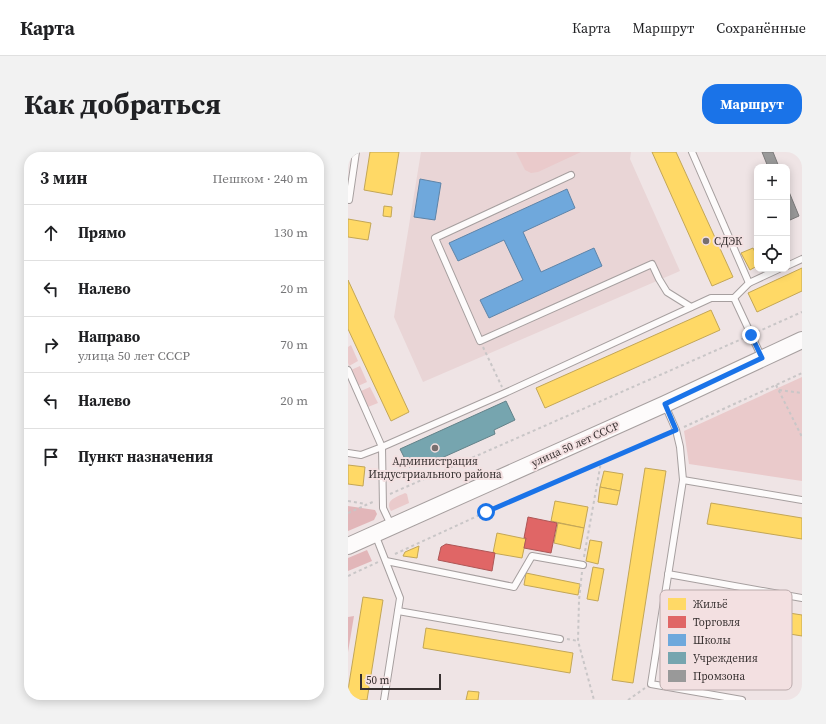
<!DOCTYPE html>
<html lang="ru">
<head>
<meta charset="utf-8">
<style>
	:root { --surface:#fff; --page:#f2f2f2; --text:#202124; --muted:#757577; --line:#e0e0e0; --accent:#1a73e8 }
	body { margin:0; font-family:"Source Serif 4",serif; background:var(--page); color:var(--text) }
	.controls { position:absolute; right:12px; top:12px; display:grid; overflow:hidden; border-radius:8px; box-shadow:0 2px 10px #0003 }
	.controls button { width:36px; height:36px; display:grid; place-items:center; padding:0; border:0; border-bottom:1px solid var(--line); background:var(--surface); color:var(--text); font:20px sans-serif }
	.scale { position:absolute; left:12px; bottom:10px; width:81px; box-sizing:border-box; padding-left:4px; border:2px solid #373030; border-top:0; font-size:11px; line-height:14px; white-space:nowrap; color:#373030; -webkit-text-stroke:3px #f3e0e1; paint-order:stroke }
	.stop { position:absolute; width:12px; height:12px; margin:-9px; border:3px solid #1a73e8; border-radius:50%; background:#fff }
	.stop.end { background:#1a73e8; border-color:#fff; box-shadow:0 1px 4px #0008 }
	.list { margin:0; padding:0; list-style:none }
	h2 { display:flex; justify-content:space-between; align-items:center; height:52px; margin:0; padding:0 16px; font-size:17px }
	h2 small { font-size:13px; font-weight:400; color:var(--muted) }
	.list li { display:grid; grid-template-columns:26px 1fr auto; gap:12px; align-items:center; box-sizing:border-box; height:56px; padding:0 16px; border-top:1px solid var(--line) }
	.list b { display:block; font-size:15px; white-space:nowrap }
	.list p { margin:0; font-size:13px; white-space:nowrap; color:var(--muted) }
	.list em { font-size:13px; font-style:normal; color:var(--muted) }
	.icon { flex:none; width:22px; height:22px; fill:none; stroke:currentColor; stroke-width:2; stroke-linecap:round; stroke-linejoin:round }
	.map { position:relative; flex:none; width:454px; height:548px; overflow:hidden; border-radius:16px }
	header { display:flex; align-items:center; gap:24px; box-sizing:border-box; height:56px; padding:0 20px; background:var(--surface); border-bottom:1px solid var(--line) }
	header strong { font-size:19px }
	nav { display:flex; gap:22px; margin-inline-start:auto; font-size:14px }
	.intro { display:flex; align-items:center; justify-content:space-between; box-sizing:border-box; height:96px; padding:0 24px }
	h1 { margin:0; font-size:28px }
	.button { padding:10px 18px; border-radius:16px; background:var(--accent); color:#fff; font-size:14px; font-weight:700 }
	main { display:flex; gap:24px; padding:0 24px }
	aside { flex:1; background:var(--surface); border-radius:16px; box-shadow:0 2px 10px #0003 }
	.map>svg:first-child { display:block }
	.built { fill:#e9d5d6 }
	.green { fill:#eacacb }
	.forest { fill:#e2b6b9 }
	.homes { fill:#ffd966; stroke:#c3a656 }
	.shops { fill:#e06666; stroke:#ad5656 }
	.schools { fill:#6fa8dc; stroke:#5e84a8 }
	.public { fill:#76a5af; stroke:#638289 }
	.industry { fill:#999; stroke:#7c7a7a }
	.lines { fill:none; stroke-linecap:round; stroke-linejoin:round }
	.lane-casing { stroke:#a69f9f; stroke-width:8 }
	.secondary-casing { stroke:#a69f9f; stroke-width:18 }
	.path { stroke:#c9c6c7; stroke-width:2; stroke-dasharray:3 3; stroke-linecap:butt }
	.lane { stroke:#fdfbfb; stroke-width:6 }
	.secondary { stroke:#fdfbfb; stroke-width:16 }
	.route { stroke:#1a73e8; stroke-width:5 }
	.poi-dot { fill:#776f6f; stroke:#f3e0e1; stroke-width:1.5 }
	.labels { text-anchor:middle; stroke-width:4; stroke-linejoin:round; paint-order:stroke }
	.poi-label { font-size:11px; fill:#373030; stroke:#f3e0e1; text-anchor:start }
	.street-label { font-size:11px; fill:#373030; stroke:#f3e0e1 }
	.key { fill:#f3e0e1; stroke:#bbabac; stroke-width:1 }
	.key-label { font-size:11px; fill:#373030 }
</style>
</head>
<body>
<header>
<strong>Карта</strong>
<nav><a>Карта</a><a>Маршрут</a><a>Сохранённые</a></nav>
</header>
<div class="intro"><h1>Как добраться</h1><a class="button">Маршрут</a></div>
<main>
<aside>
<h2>3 мин<small>Пешком · 240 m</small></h2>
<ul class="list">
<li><svg class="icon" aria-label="ahead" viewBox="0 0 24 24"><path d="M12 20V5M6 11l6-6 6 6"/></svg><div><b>Прямо</b></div><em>130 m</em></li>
<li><svg class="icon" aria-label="left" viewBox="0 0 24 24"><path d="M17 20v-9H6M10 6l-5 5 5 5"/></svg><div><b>Налево</b></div><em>20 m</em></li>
<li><svg class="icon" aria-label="right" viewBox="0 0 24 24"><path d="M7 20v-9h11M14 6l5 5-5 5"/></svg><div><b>Направо</b><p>улица 50 лет СССР</p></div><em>70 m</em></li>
<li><svg class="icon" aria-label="left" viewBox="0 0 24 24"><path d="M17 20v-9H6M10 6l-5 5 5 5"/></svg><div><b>Налево</b></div><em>20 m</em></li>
<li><svg class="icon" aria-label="arrive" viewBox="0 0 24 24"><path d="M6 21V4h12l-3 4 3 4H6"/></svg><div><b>Пункт назначения</b></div></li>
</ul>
</aside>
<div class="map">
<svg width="454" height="548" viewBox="0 0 454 548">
	<rect width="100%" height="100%" fill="#efe4e5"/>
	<!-- built -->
	<path class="built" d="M73 0H283L282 7 332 119 75 230 46 165Z"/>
	<!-- green -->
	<g class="green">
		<path d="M168 0H233L190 20 183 21 177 18Z"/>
		<path d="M3 193 10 209 1 214 0 211V195Z"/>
		<path d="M12 214 19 230 10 234 3 218Z"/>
		<path d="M454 225V329L341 312 336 279Z"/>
		<path d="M22 235 30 251 20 255 13 239Z"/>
		<path d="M57 341 59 342 61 351 43 359C36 348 49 345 57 341Z"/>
	</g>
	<!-- forest -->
	<g class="forest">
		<path d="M0 354 27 358 29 362 26 368 0 379Z"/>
		<path d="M19 398 24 409 0 419V406Z"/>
		<path d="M6 464 0 500V465Z"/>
	</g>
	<!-- homes -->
	<g class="homes">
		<path d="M22 0H51L44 43 16 38Z"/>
		<path d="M304 0H328L385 125 364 134Z"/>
		<path d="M36 54 44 55 43 65 35 64Z"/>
		<path d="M0 67 23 71 20 88 0 85Z"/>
		<path d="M405 96 409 104V114L402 118 393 101Z"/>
		<path d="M454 116V139L409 160 400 141Z"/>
		<path d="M0 128 61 260 43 269 0 177Z"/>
		<path d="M363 158 372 178 197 256 188 236Z"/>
		<path d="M0 313 17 315 15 334 0 332Z"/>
		<path d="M297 316 318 319 285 531 264 528Z"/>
		<path d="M256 319 275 322 272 339 252 335Z"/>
		<path d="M252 335 272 339 269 353 250 350Z"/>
		<path d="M207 349 240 355 236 376 203 369Z"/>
		<path d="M363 351 454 366V387L359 372Z"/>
		<path d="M210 371 236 376 232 397 206 391Z"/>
		<path d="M149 381 178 387 174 406 145 401Z"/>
		<path d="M242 388 254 390 250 412 238 409Z"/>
		<path d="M71 394 69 406 55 404 57 400Z"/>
		<path d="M245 415 256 417 250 449 239 447Z"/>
		<path d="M178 421 232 432 230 443 176 433Z"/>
		<path d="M15 445 35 448 19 548H0V538Z"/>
		<path d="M403 455 454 463V484L399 475Z"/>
		<path d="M78 476 225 501 222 521 75 496Z"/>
		<path d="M120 539 131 540 130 548H118Z"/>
	</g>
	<!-- shops -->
	<g class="shops">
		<path d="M180 365 209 371 203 401 176 396 178 386H176Z"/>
		<path d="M98 392 147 401 144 419 90 408 93 395Z"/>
	</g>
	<!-- schools -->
	<g class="schools">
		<path d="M72 27 93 31 87 68 66 65Z"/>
		<path d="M219 37 227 56 175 80 193 120 246 96 254 114 141 166 132 148 175 128 156 88 110 109 101 91Z"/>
	</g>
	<!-- public -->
	<path class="public" d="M158 249 167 268 146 278 147 282 78 313 75 309 61 315 52 297Z"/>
	<!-- industry -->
	<g class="industry">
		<path d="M414 0H425L431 15H420Z"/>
		<path d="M439 35 451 64 442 68 439 61Z"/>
	</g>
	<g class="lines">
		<!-- lane casing -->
		<g class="lane-casing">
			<g id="lane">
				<path d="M344 0 401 131"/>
				<path d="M223 23 87 86 132 189 304 112 311 127 319 140 343 155"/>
				<path d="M1 48 8 0"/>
				<path d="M439 114 454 107"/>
				<path d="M386 146 414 206"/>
				<path d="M0 218 34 295 35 356 43 373"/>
				<path d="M317 253 328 278 332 295 335 328 303 532 394 548"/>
				<path d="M0 301 13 303 34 295 157 241 363 146H386L401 131 431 117"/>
				<path d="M335 328 454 348"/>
				<path d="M27 382 52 446 36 548"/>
				<path d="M38 409 166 435 184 404 235 413"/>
				<path d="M320 422 454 446"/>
				<path d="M50 459 212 487"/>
			</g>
		</g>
		<!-- secondary casing -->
		<g class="secondary-casing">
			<path id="secondary" d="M0 394 317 252 454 188"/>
		</g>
		<!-- path -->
		<g class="path">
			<path d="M409 180 454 160"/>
			<path d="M135 195 154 235"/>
			<path d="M428 233 454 285"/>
			<path d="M431 238 454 241"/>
			<path d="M336 275 454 221"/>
			<path d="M42 342 396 186"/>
			<path d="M0 349 18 352"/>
			<path d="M0 361 27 349"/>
			<path d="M47 402 138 360 321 281"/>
			<path d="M236 405 253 310"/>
			<path d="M234 420 231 448 230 489 246 548"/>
			<path d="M0 424 30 410"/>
			<path d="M219 487 230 489"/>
			<path d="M280 548 297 536"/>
		</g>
		<!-- lane -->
		<use href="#lane" class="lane"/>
		<!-- secondary -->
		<use href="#secondary" class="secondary"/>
	</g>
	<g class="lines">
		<!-- route -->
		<path class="route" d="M138 360 328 278 317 252 414 206 403 183"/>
	</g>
	<!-- markers -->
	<g class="poi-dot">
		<circle cx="358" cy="89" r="4"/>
		<circle cx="87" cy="296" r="4"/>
	</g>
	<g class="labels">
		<!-- poi labels -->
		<g class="poi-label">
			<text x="366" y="93">СДЭК</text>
			<text x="87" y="313" text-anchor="middle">Администрация<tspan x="87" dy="13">Индустриального района</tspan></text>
		</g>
		<!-- street labels -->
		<g class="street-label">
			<text transform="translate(227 292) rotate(-24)" y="4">улица 50 лет СССР</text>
		</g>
	</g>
	<!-- legend -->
	<rect x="312" y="438" width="132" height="100" rx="6" class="key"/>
	<rect x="320" y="446" width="18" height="12" fill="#ffd966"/>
	<rect x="320" y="464" width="18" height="12" fill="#e06666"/>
	<rect x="320" y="482" width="18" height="12" fill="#6fa8dc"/>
	<rect x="320" y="500" width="18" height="12" fill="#76a5af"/>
	<rect x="320" y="518" width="18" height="12" fill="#999"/>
	<g class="key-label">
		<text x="345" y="456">Жильё</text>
		<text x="345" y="474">Торговля</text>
		<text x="345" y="492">Школы</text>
		<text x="345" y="510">Учреждения</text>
		<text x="345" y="528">Промзона</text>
	</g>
</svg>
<div class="controls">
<button>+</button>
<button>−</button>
<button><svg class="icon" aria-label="locate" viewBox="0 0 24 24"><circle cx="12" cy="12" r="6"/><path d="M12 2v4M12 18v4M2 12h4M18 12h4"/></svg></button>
</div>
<div class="scale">50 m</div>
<div class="stop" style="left:138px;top:360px"></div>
<div class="stop end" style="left:403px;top:183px"></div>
</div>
</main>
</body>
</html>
